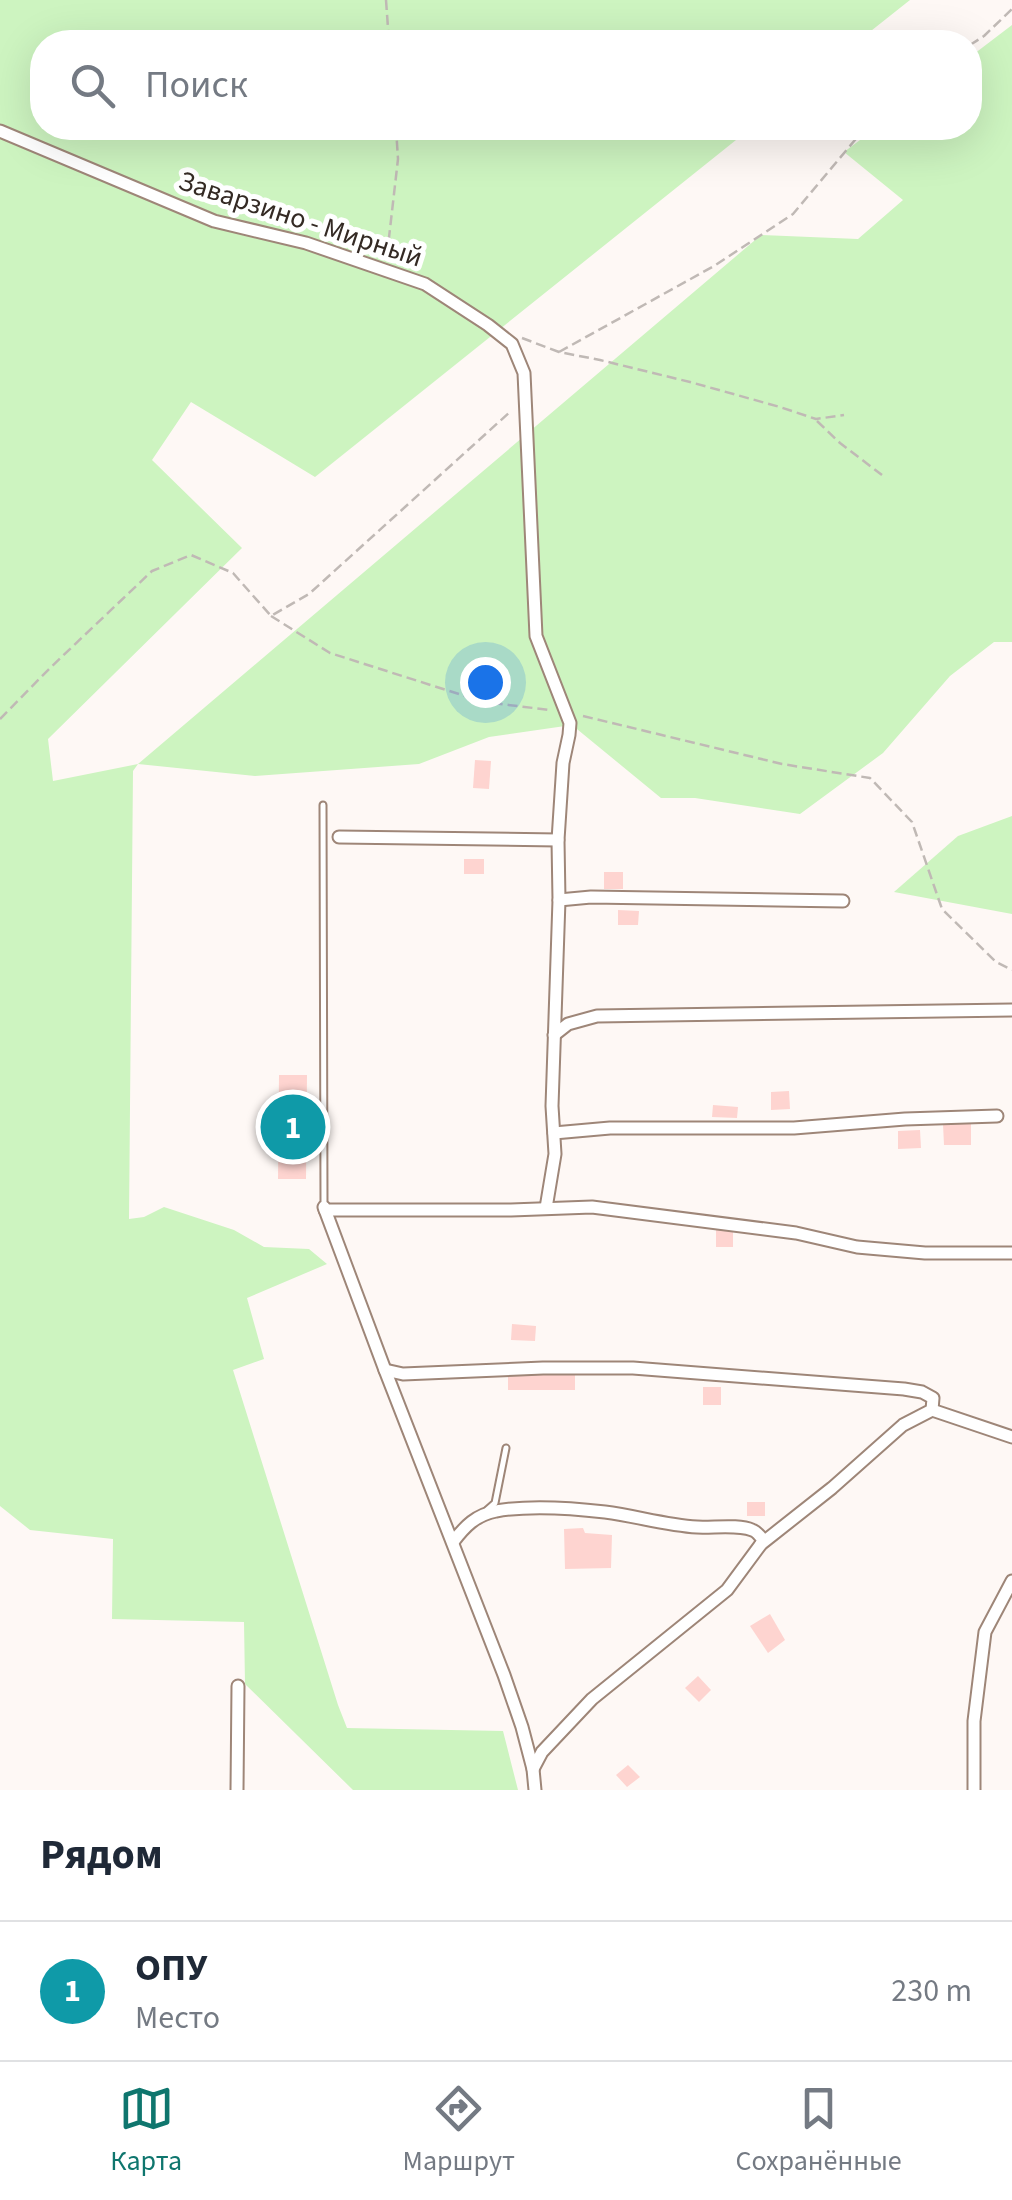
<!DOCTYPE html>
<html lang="ru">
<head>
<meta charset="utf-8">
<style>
	:root { --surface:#fff; --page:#f2f2f3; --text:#1f2937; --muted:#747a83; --line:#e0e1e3; --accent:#0f766e }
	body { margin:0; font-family:"Source Sans 3",sans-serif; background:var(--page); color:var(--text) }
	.you { position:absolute; left:485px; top:682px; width:35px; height:35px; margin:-25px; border:8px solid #fff; border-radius:50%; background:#1a73e8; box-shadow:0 0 0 15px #1a73e833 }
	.badge { display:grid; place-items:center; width:65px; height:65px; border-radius:50%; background:var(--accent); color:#fff; font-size:32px; font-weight:700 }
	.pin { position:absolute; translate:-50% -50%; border:5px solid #fff; box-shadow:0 2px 10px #0006 }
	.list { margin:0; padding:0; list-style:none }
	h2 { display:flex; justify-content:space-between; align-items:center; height:130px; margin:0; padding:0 40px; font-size:42px }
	h2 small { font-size:32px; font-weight:400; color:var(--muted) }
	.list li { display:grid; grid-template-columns:65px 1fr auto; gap:30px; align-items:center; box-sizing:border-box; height:140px; padding:0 40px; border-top:2px solid var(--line) }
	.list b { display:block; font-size:38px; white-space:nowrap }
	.list p { margin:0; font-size:32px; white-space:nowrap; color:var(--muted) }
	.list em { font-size:32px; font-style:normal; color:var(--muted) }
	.icon { flex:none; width:55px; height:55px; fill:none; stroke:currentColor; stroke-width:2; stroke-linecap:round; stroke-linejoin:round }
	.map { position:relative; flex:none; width:1012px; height:1790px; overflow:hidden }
	.search { position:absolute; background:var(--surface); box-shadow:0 10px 40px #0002; left:30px; right:30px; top:30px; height:110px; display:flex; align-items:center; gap:25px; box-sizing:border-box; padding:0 35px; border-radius:40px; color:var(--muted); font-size:38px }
	.sheet { height:270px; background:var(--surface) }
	nav { display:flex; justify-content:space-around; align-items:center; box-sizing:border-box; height:140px; border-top:2px solid var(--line); background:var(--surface); font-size:28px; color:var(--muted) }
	nav a { display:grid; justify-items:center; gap:5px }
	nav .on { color:var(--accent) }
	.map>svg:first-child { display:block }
	.green { fill:#cdf4c0 }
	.building { fill:#fed4d0 }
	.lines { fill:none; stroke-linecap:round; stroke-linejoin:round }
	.lane-casing { stroke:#9e8678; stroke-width:9 }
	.street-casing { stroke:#9e8678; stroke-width:15 }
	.path { stroke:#c0b9b5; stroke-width:2.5; stroke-dasharray:10 5; stroke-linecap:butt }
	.lane { stroke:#fff; stroke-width:5 }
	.street { stroke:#fff; stroke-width:11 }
	.labels { text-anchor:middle; stroke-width:10; stroke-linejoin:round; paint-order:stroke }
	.street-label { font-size:28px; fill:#342a24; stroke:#fff }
</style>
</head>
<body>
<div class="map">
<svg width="1012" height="1790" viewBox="0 0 1012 1790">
	<rect width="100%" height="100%" fill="#fef8f5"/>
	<!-- green -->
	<g class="green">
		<path d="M0 0H910L857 42H42V128H751L315 477 191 402 152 460 242 548 48 739 53 781 138 764 761 235 858 239 903 200 844 152 876 128H970V57L1012 25V642H994L950 676 883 753 800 814 695 798H661L572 725 489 737 419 764 255 776 138 764 133 771 129 1219 144 1217 164 1207 234 1230 264 1247 309 1249 327 1264 247 1298 264 1359 233 1370 338 1705 347 1728 503 1731 518 1790H353L245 1684 244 1622 112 1619 113 1539 30 1530 0 1506Z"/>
		<path d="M1012 816V914L894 892 958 836Z"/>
	</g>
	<!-- building -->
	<g class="building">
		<path d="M475 760 491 761 489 789 473 788Z"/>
		<rect x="464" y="859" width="20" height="15"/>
		<rect x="604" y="872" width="19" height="17"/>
		<path d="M618 910 639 911 638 925H618Z"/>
		<path d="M279 1075H307L306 1179H278Z"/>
		<path d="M789 1091 790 1109 771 1110V1092Z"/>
		<path d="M713 1105 738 1107 737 1118 712 1117Z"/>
		<path d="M971 1123V1145H944L943 1124Z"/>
		<path d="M920 1130 921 1148 898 1149V1131Z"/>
		<rect x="716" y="1230" width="17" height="17"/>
		<path d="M512 1324 536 1326 535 1341 511 1340Z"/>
		<path d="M575 1373V1390H508V1374Z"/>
		<rect x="703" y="1387" width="18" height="18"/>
		<rect x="747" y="1502" width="18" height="14"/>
		<path d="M583 1528 585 1533 612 1535 611 1568 565 1569 564 1529Z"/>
		<path d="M770 1614 785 1640 768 1653 750 1626Z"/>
		<path d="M698 1676 711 1690 699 1702 685 1688Z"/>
		<path d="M628 1765 640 1777 627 1787 616 1775Z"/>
	</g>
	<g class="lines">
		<!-- lane casing -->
		<g class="lane-casing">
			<g id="lane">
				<path d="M323 805 324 1204"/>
				<path d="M487 1510 495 1503 506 1448"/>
			</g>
		</g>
		<!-- street casing -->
		<g class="street-casing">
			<g id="street">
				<path d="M0 131 214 221 306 243 425 284 488 325 512 344 524 373 536 636 570 723 569 735 563 763 558 840 559 900 552 1106 555 1154 546 1208"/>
				<path d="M339 837 558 840"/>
				<path d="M559 900 591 897 843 901"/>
				<path d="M554 1035 568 1024 597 1016 1012 1010"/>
				<path d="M554 1133 610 1128H794L905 1119 997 1116"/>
				<path d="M324 1207 385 1370 504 1675 522 1727 533 1769 535 1790"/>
				<path d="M325 1210H511L592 1207 796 1233 857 1247 925 1253H1012"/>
				<path d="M385 1370 403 1374 543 1368H633L904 1389 922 1392 933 1398 932 1410 903 1425 832 1488 761 1544 727 1590 592 1699 542 1752 533 1769"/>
				<path d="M932 1410 1012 1437"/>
				<path d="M453 1542C465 1526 476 1515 496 1511 530 1505 571 1508 605 1512 636 1516 666 1525 697 1527 712 1528 739 1524 752 1530 756 1531 760 1536 763 1540L761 1544"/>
				<path d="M237 1790 238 1686"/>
				<path d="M974 1790V1721L985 1632 1012 1581"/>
			</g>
		</g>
		<!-- path -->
		<g class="path">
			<path d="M386 0 389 42"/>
			<path d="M970 45 984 36 1012 9"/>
			<path d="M387 255 398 159 396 128"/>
			<path d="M522 338 559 352 600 360 690 382 780 407 816 419 844 415"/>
			<path d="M559 352 714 266 793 214 865 128"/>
			<path d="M817 421 840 443 882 475"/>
			<path d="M271 616 330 653 484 702 550 710"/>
			<path d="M583 716 782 764 870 778 912 822 942 909 996 962 1012 970"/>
			<path d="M0 719 50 668 152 571 191 555 233 573 271 616 309 594 511 411"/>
		</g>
		<!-- lane -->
		<use href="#lane" class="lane"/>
		<!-- street -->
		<use href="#street" class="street"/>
	</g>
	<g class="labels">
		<!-- street labels -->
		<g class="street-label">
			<text transform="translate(301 218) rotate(18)" y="10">Заварзино - Мирный</text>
		</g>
	</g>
</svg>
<div class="you"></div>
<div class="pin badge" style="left:293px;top:1127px;background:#0f9aa8">1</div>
<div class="search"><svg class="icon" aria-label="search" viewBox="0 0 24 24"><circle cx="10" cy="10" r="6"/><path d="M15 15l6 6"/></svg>Поиск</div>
</div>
<section class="sheet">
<h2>Рядом<small></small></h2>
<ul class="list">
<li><span class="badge" style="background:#0f9aa8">1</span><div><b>ОПУ</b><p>Место</p></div><em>230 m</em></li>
</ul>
</section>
<nav>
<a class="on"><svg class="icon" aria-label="map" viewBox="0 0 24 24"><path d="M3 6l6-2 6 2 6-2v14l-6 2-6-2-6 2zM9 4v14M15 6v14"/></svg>Карта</a>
<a><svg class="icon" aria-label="directions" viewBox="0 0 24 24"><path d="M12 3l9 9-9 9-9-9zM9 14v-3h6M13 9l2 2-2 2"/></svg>Маршрут</a>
<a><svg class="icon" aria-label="saved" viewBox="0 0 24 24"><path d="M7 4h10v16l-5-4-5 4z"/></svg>Сохранённые</a>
</nav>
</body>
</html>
